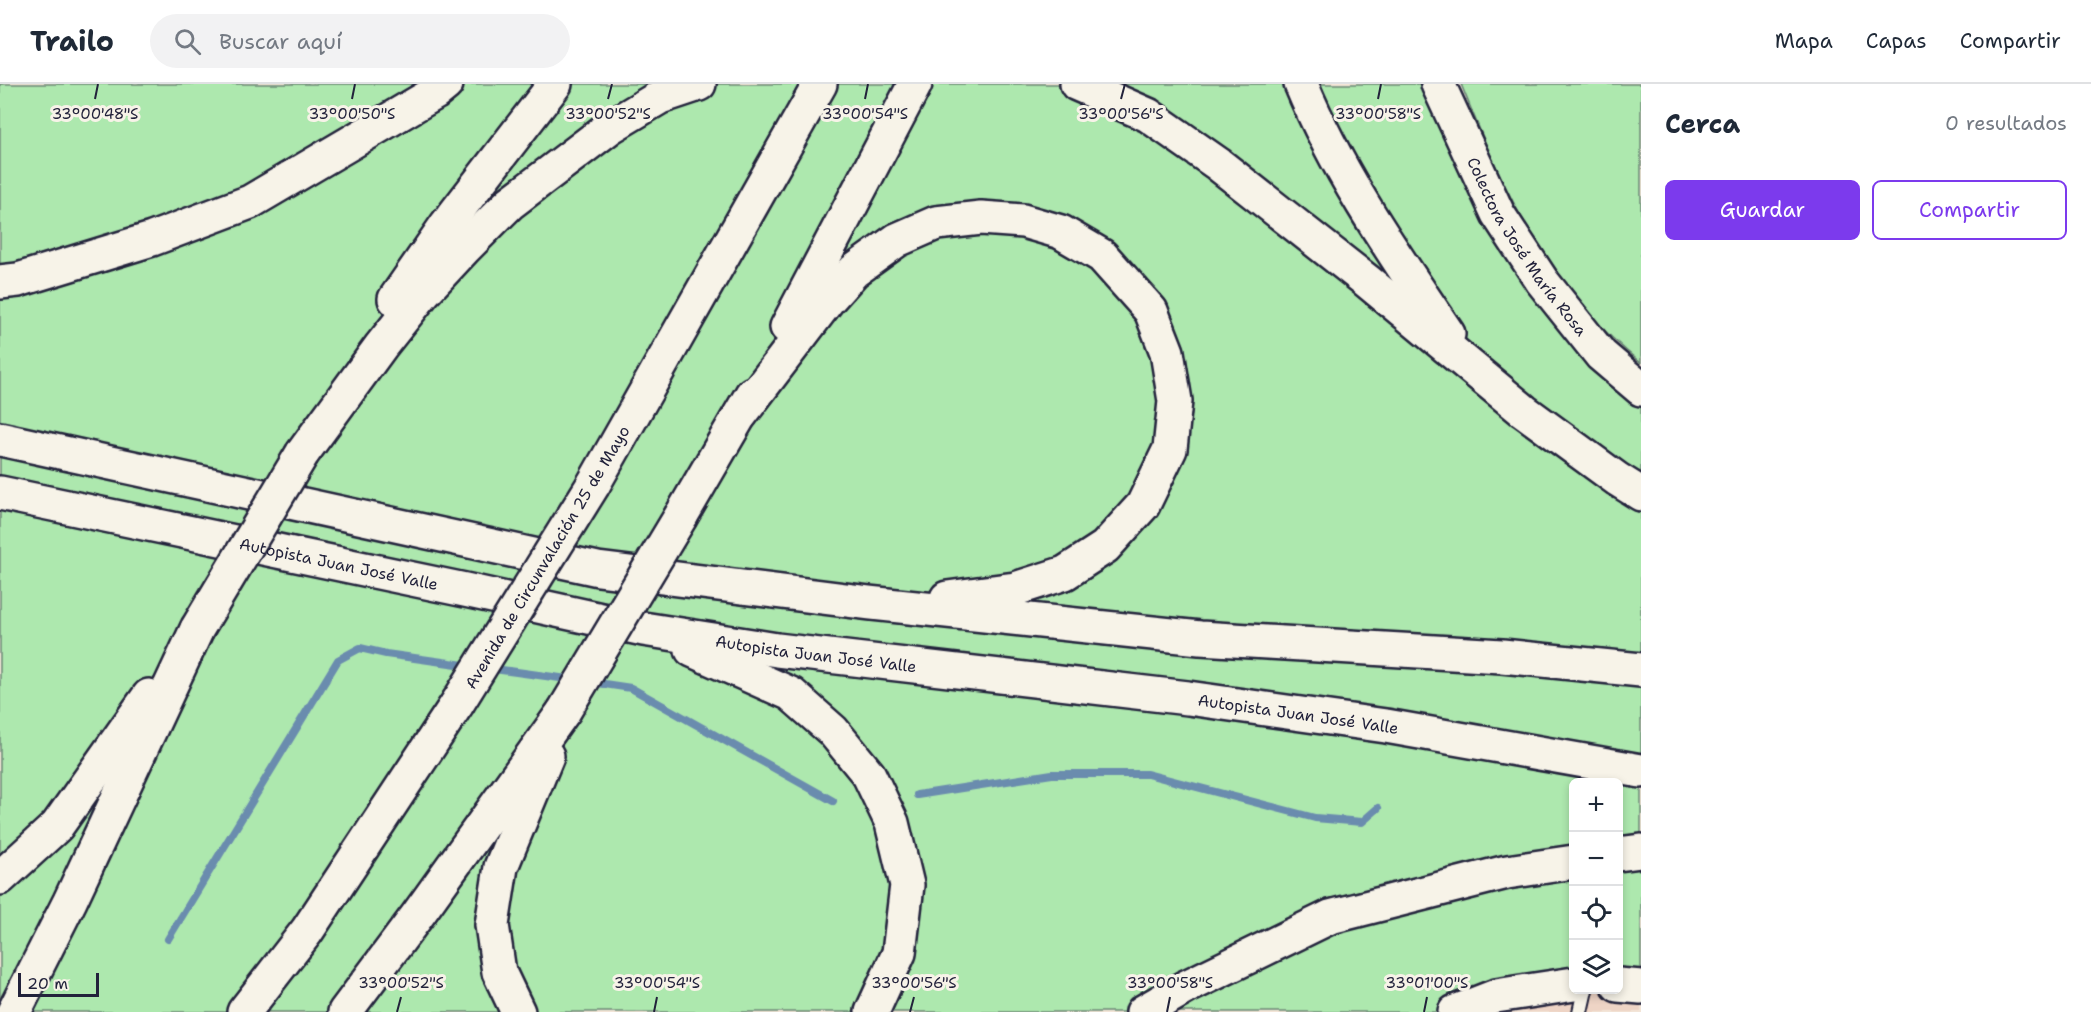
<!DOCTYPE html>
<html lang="es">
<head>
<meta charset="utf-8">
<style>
	:root { --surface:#fff; --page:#f2f2f3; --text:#1f2937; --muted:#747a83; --line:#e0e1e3; --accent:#7c3aed }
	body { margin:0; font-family:"Shantell Sans",sans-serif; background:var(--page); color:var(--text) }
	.controls { position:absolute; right:18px; bottom:18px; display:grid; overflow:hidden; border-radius:9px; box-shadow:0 3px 9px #0003 }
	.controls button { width:54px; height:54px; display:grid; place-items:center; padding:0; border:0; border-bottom:2px solid var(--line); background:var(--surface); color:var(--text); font:30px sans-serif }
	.scale { position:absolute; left:18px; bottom:15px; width:81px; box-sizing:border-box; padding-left:6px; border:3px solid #22223b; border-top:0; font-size:16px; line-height:21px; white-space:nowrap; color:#22223b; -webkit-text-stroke:4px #f7f3e8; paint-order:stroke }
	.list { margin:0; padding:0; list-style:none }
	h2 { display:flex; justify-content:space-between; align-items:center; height:78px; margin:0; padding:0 24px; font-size:26px }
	h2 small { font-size:20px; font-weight:400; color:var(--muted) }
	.actions { display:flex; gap:12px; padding:18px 24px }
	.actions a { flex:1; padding:14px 0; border:2px solid var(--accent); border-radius:9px; text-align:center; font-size:21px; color:var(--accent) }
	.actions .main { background:var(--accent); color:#fff }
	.icon { flex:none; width:33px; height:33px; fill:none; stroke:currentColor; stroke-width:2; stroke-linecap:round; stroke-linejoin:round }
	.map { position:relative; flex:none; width:1641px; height:928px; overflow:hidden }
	header { display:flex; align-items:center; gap:36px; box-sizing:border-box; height:84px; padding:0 30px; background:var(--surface); border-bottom:2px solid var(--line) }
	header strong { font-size:28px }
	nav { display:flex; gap:33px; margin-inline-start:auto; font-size:21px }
	.search { width:420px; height:54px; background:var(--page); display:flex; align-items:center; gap:15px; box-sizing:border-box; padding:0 21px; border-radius:33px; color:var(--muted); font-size:22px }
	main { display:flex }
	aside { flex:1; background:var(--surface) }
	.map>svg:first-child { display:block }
	.built { fill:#eed4c5 }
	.green { fill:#ade8ae; stroke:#688574; stroke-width:1.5 }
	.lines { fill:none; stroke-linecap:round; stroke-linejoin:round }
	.stream { stroke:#6b8cae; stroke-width:8 }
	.lane-casing { stroke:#22223b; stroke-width:18 }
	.secondary-casing { stroke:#22223b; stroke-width:38 }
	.highway-casing { stroke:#22223b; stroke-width:38 }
	.lane { stroke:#f7f3e8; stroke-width:14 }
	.secondary { stroke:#f7f3e8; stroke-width:33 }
	.highway { stroke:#f7f3e8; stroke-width:33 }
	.highway-bridge-casing { stroke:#22223b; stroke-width:38; stroke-linecap:butt }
	.highway-bridge { stroke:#f7f3e8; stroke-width:33 }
	.ticks { fill:none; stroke:#22223b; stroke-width:2 }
	.labels { text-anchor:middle; stroke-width:6; stroke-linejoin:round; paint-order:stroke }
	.street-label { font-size:16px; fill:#22223b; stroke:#f7f3e8 }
	.ticks-label { font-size:15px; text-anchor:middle; fill:#22223b; stroke:#f7f3e8; stroke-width:6; stroke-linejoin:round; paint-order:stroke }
</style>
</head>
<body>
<header>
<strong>Trailo</strong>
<div class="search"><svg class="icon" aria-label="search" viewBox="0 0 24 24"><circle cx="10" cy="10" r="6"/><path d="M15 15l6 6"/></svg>Buscar aquí</div>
<nav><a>Mapa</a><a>Capas</a><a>Compartir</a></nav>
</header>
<main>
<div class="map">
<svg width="1641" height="928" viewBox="0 0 1641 928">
	<rect width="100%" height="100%" fill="#f3e5d8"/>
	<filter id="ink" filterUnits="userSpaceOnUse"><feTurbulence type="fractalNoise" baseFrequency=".0167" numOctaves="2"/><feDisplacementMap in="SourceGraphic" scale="12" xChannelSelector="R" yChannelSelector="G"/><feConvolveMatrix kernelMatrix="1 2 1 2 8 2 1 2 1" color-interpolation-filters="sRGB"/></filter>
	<g filter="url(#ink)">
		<!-- built -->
		<path class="built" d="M1641 903V928H1455L1574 906H1618Z"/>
		<!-- green -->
		<g class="green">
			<path d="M0 0H1438L1498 130 1641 305V903L1619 901 1618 698H1574L1573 900 1455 928H0Z"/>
			<path d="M1461 0H1641V279C1546 203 1505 109 1461 0Z"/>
		</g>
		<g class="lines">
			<!-- stream -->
			<g class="stream">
				<path d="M487 584 575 596"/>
				<path d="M591 598 631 604 833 717"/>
				<path d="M917 711 1052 690H1147L1315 734 1362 738 1378 724"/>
				<path d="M168 855 338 576 360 564 386 570 471 582"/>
			</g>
			<!-- lane casing -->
			<g class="lane-casing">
				<path id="lane" d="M1580 928 1585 906"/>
			</g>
			<!-- secondary casing -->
			<g class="secondary-casing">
				<g id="secondary">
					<path id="s1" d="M1438 0 1498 130 1542 197 1601 271 1641 305"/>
					<path d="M1618 901 1641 903"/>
					<path d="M1455 928 1496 912 1574 900"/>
				</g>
			</g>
			<!-- highway casing -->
			<g class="highway-casing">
				<g id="highway">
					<path d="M1077 0 1148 31 1218 80 1367 197 1524 327 1617 395 1641 410"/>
					<path d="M1301 0C1338 90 1394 170 1448 250"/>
					<path d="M0 198 18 196 152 155 250 118 435 9 446 0"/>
					<path d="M395 215 447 140 555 0"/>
					<path d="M787 243 915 0"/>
					<path d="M741 330 828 216 854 187 897 156 936 139 981 134 1023 137 1061 148 1102 172 1151 227 1167 268 1175 317 1170 365 1143 421 1105 463 1065 489 1015 505 947 514"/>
					<path d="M0 355 598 485 870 519 1200 554 1502 572 1641 586"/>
					<path d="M302 370 381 262 424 208 465 164 510 119 610 43 660 13 699 0"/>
					<path d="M593 401 820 0"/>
					<path id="s2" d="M0 409 465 506 643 545 777 566 1188 614 1386 642 1641 687"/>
					<path d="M681 432 752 310"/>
					<path d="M692 566 791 610 833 647 869 691 892 739 907 801 899 869 872 928"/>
					<path d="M1618 770 1641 767"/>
					<path d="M0 794 57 742 149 612"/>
					<path d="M14 928 70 817 197 545"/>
					<path d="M244 928 307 847 457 620"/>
					<path d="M345 928 417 832 564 627"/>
					<path d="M518 928 499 888 492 841 501 783 547 672"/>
					<path d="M1143 928 1186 903 1330 833 1507 788 1574 778"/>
				</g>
			</g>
			<!-- lane -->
			<use href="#lane" class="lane"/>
			<!-- secondary -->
			<use href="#secondary" class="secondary"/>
			<!-- highway -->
			<use href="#highway" class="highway"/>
			<!-- highway-bridge casing -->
			<g class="highway-bridge-casing">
				<g id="highway-bridge">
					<path d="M197 545 302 370"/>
					<path d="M457 620 593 401"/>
					<path d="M564 627 681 432"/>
				</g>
			</g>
			<!-- highway-bridge -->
			<use href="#highway-bridge" class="highway-bridge"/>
		</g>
	</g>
	<!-- ticks -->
	<path class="ticks" d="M95 15 98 0M352 15 355 0M608 15 612 0M865 15 868 0M1121 15 1125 0M1378 15 1381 0M397 928 401 913M654 928 657 913M910 928 914 913M1167 928 1170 913M1424 928 1427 913"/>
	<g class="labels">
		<!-- street labels -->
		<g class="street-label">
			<text dy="6" stroke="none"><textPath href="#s1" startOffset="186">Colectora José María Rosa</textPath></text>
			<text transform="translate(547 473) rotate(-59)" y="6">Avenida de Circunvalación 25 de Mayo</text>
			<text dy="6" stroke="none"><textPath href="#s2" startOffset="346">Autopista Juan José Valle</textPath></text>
			<text dy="6" stroke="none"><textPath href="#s2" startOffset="832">Autopista Juan José Valle</textPath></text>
			<text dy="6" stroke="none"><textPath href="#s2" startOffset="1318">Autopista Juan José Valle</textPath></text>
		</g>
	</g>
	<g class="ticks-label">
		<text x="95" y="35">33°00'48"S</text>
		<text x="352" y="35">33°00'50"S</text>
		<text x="608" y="35">33°00'52"S</text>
		<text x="865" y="35">33°00'54"S</text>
		<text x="1121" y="35">33°00'56"S</text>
		<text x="1378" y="35">33°00'58"S</text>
		<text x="401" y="904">33°00'52"S</text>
		<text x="657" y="904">33°00'54"S</text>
		<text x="914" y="904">33°00'56"S</text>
		<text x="1170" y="904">33°00'58"S</text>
		<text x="1427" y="904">33°01'00"S</text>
	</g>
</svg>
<div class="controls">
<button>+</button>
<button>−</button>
<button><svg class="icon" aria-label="locate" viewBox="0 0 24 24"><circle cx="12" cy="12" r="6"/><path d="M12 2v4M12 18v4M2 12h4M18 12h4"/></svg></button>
<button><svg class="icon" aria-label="layers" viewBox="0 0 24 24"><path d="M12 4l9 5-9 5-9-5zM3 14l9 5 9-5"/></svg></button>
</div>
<div class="scale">20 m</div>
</div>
<aside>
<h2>Cerca<small>0 resultados</small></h2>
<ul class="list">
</ul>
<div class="actions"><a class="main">Guardar</a><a>Compartir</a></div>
</aside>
</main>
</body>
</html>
